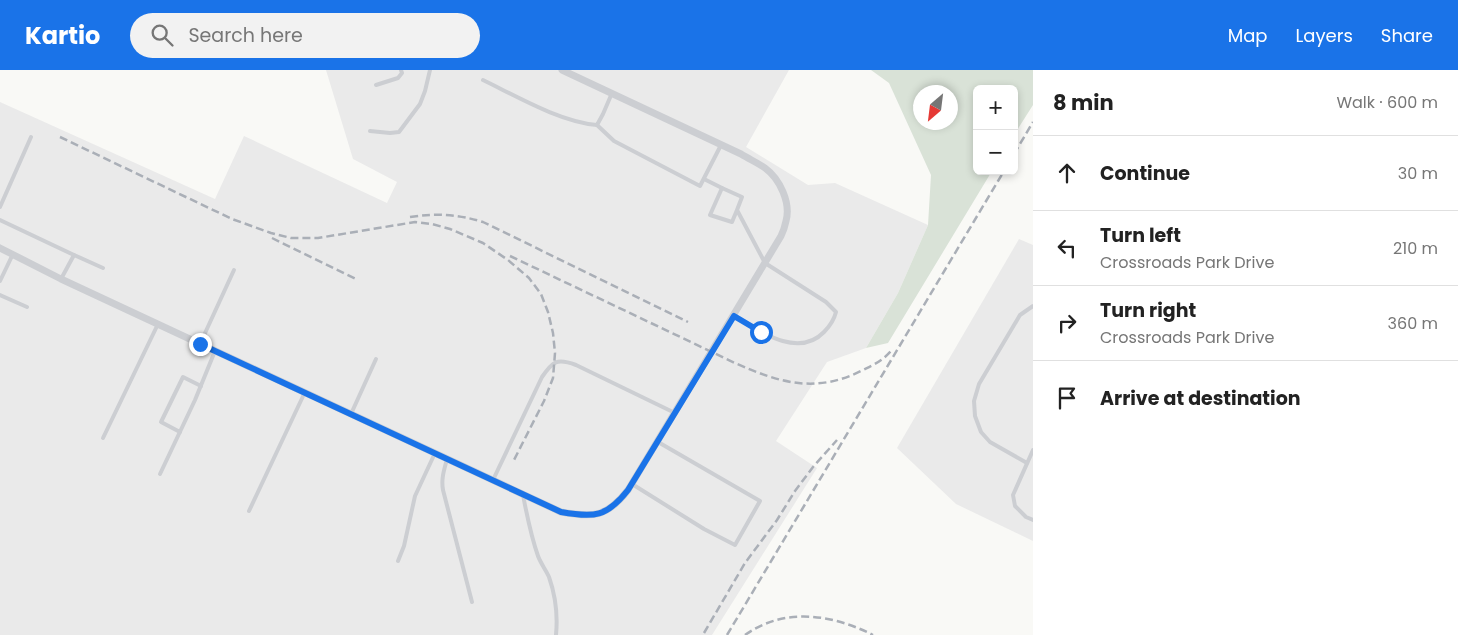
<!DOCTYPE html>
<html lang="en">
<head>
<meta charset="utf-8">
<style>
	:root { --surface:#fff; --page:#f2f2f2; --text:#222; --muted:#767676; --line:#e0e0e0; --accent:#1a73e8 }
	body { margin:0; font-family:Poppins,sans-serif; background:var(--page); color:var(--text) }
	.controls { position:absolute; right:15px; top:15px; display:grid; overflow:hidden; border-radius:8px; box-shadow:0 2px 8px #0003 }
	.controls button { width:45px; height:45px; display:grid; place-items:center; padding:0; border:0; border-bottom:1px solid var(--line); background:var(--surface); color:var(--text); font:25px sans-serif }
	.compass { position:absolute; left:913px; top:15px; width:45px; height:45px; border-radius:50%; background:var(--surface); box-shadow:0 2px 8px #0003; rotate:208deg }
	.stop { position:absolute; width:15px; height:15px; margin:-11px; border:4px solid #1a73e8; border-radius:50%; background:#fff }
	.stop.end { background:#1a73e8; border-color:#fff; box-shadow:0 1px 5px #0008 }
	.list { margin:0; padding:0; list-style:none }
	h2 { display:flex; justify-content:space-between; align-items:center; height:65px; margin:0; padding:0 20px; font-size:21px }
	h2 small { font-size:16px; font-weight:400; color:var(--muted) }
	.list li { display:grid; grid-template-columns:32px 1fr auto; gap:15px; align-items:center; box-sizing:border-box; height:75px; padding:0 20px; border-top:1px solid var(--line) }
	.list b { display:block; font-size:19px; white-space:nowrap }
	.list p { margin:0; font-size:16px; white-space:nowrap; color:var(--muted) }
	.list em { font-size:16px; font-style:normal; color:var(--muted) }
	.icon { flex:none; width:28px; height:28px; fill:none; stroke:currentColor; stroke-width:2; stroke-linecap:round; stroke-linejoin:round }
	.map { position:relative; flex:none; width:1033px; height:565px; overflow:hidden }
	header { display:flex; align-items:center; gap:30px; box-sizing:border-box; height:70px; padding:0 25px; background:var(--accent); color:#fff }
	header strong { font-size:24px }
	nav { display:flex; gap:28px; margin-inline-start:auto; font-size:18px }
	.search { width:350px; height:45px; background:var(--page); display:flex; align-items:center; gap:12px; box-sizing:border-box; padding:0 18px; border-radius:28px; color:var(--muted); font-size:19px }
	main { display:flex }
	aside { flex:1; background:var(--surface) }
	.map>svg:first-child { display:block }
	.built { fill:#eaeaea }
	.green { fill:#d9e2d7; fill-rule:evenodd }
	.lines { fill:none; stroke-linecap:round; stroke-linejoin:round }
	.lane { stroke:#ccced2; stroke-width:4 }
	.street { stroke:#ccced2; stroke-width:7 }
	.rail { stroke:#aaafb7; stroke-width:2.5; stroke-dasharray:8 4; stroke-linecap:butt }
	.route { stroke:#1a73e8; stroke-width:6 }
</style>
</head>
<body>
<header>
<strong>Kartio</strong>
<div class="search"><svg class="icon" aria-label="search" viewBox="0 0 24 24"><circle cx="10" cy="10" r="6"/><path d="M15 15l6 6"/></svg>Search here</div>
<nav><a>Map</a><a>Layers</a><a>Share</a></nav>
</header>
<main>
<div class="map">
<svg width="1033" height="565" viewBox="0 0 1033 565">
	<rect width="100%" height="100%" fill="#f9f9f6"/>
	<!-- built -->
	<g class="built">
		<path d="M326 0H789L746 77 808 115 835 113 928 155 898 223 866 278 827 292 776 371 817 398 712 565H0V32L215 129 244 66 387 133 397 112 353 89Z"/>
		<path d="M1019 169 1033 175V471L956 434 897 378Z"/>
	</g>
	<!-- green -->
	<path class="green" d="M871 0H1033V35L1014 65V19H977V101H992L888 273 866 278 898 223 928 155 931 105 889 13ZM921 22H951V52H921Z"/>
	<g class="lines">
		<!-- lane -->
		<g class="lane">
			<path d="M483 10C516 26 560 52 597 55L603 44 612 23"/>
			<path d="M376 15 398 8 402 3 401 0"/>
			<path d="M597 55 614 71 700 116 721 75"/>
			<path d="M370 61 390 63 399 62 420 34 425 21 430 0"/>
			<path d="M704 109 722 118"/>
			<path d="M0 137 31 67"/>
			<path d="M0 150 74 185 61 209"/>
			<path d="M74 185 103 198"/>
			<path d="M0 211 13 184"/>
			<path d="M0 225 27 237"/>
			<path d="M734 246C759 261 798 289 824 262 830 256 834 250 836 242L826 232 765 193 737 140 742 127 722 118 710 145 732 152 737 140"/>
			<path d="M200 274 234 200"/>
			<path d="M351 344 376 289"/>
			<path d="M180 362 161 352 183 307 201 316"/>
			<path d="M103 368 158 254"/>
			<path d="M1033 380 1013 425 1015 436 1026 447 1033 450"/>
			<path d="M447 389C444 400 441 409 443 420L472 532"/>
			<path d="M1027 393 990 372 981 362 975 346 974 331 979 314 1020 245 1033 236"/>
			<path d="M160 404 195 330 215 281"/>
			<path d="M493 410 542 307C553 291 557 288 576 295L675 343"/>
			<path d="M632 414 704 459 735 475 760 431 658 372"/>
			<path d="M523 425C527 446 531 466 538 486 541 494 546 500 549 507 556 527 558 544 556 565"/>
			<path d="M249 441 305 322"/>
			<path d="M398 491 404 476 415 426 435 383"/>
		</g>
		<!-- street -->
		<path class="street" d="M0 178 61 209 561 442C594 448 607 447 628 420L781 166C783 162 785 156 786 151 791 133 780 109 765 98 758 93 749 89 741 84L562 0"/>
		<!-- rail -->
		<g class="rail">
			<path d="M60 67 232 149 271 163 291 168H318L415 152 432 154 450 159 483 173 508 190 529 208 541 224 548 242 553 263 555 283 553 308 544 331 514 390"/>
			<path d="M1014 84 1033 52"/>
			<path d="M410 147C436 143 457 144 483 152L688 252"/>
			<path d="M272 168 358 210"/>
			<path d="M510 186 735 293C780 313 816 324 863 300 875 294 882 291 891 281"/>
			<path d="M704 563 745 493 777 450 795 421 813 397 837 370"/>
			<path d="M727 565 1004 101"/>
			<path d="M745 565C784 537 832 544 873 565"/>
		</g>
	</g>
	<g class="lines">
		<!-- route -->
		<path class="route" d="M200 274 561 442C594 448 607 447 628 420L734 246 761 262"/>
	</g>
</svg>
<div class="controls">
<button>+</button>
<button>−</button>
</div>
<svg class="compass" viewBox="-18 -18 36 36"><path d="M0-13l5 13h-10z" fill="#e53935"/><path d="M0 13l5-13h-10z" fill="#767676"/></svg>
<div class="stop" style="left:761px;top:262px"></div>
<div class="stop end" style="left:200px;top:274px"></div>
</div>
<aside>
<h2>8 min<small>Walk · 600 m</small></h2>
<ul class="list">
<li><svg class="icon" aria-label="ahead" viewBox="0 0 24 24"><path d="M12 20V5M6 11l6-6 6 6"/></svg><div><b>Continue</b></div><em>30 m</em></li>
<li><svg class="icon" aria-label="left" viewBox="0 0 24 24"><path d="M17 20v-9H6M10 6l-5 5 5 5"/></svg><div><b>Turn left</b><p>Crossroads Park Drive</p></div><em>210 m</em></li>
<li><svg class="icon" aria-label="right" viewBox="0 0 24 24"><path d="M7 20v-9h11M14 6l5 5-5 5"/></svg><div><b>Turn right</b><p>Crossroads Park Drive</p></div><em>360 m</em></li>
<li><svg class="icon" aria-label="arrive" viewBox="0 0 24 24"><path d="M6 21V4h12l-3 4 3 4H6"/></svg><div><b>Arrive at destination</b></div></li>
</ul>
</aside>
</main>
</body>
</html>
